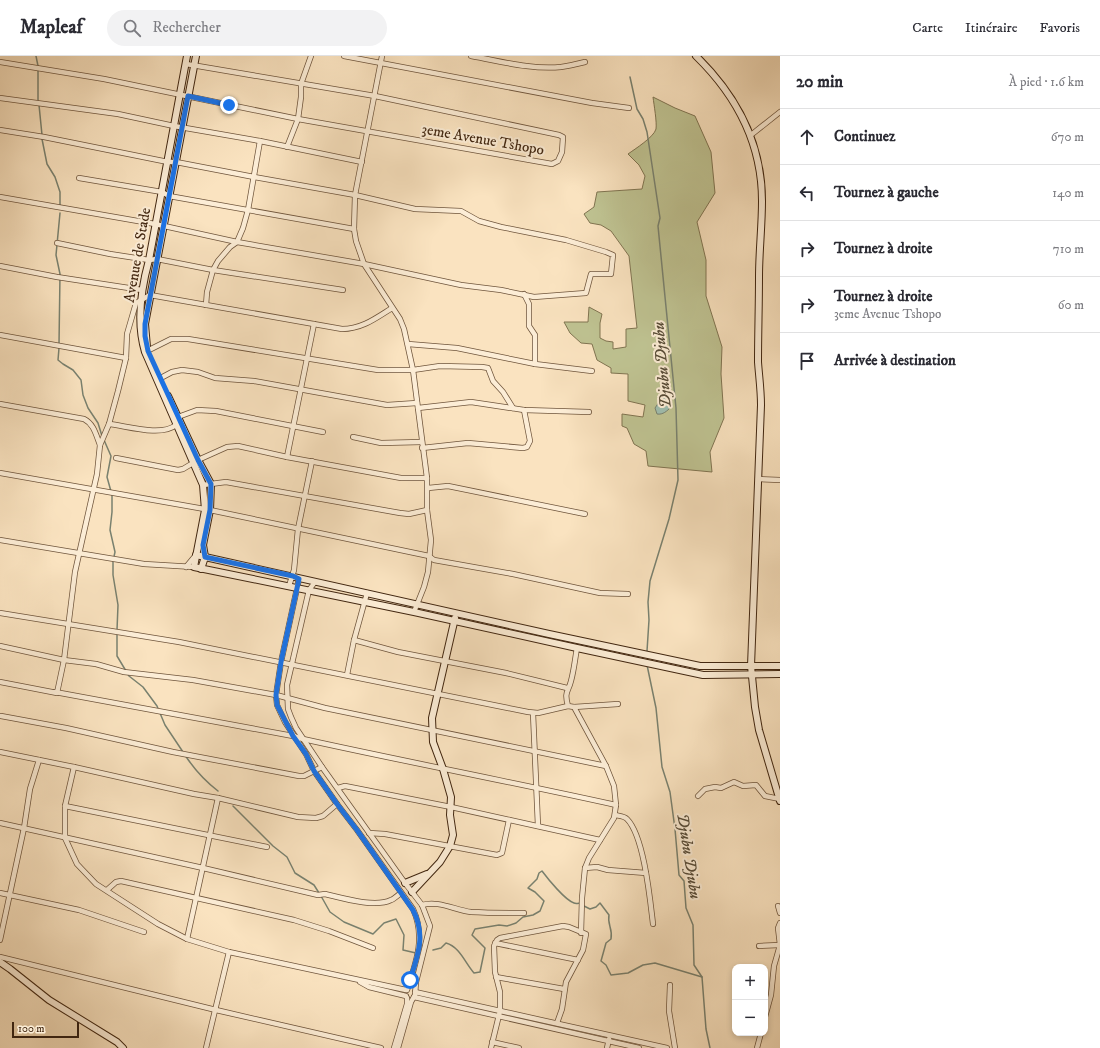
<!DOCTYPE html>
<html lang="fr">
<head>
<meta charset="utf-8">
<style>
	:root { --surface:#fff; --page:#f2f2f3; --text:#2b2b33; --muted:#7c7c81; --line:#e1e1e2 }
	body { margin:0; font-family:"IM FELL DW Pica",serif; background:var(--page); color:var(--text) }
	.controls { position:absolute; right:12px; bottom:12px; display:grid; overflow:hidden; border-radius:8px; box-shadow:0 2px 6px #0003 }
	.controls button { width:36px; height:36px; display:grid; place-items:center; padding:0; border:0; border-bottom:1px solid var(--line); background:var(--surface); color:var(--text); font:20px sans-serif }
	.scale { position:absolute; left:12px; bottom:10px; width:67px; box-sizing:border-box; padding-left:4px; border:2px solid #412610; border-top:0; font-size:11px; line-height:14px; white-space:nowrap; color:#412610; -webkit-text-stroke:3px #fcedd6; paint-order:stroke }
	.stop { position:absolute; width:12px; height:12px; margin:-9px; border:3px solid #1a73e8; border-radius:50%; background:#fff }
	.stop.end { background:#1a73e8; border-color:#fff; box-shadow:0 1px 4px #0008 }
	.list { margin:0; padding:0; list-style:none }
	h2 { display:flex; justify-content:space-between; align-items:center; height:52px; margin:0; padding:0 16px; font-size:17px }
	h2 small { font-size:13px; font-weight:400; color:var(--muted) }
	.list li { display:grid; grid-template-columns:26px 1fr auto; gap:12px; align-items:center; box-sizing:border-box; height:56px; padding:0 16px; border-top:1px solid var(--line) }
	.list b { display:block; font-size:15px; white-space:nowrap }
	.list p { margin:0; font-size:13px; white-space:nowrap; color:var(--muted) }
	.list em { font-size:13px; font-style:normal; color:var(--muted) }
	.icon { flex:none; width:22px; height:22px; fill:none; stroke:currentColor; stroke-width:2; stroke-linecap:round; stroke-linejoin:round }
	.map { position:relative; flex:none; width:780px; height:992px; overflow:hidden }
	header { display:flex; align-items:center; gap:24px; box-sizing:border-box; height:56px; padding:0 20px; background:var(--surface); border-bottom:1px solid var(--line) }
	header strong { font-size:19px }
	nav { display:flex; gap:22px; margin-inline-start:auto; font-size:14px }
	.search { width:280px; height:36px; background:var(--page); display:flex; align-items:center; gap:10px; box-sizing:border-box; padding:0 14px; border-radius:22px; color:var(--muted); font-size:15px }
	main { display:flex }
	aside { flex:1; background:var(--surface) }
	.map>svg:first-child { display:block }
	.green { fill:#bfc392; stroke:#807451 }
	.water { fill:#9fbeaf; stroke:#79816f }
	.lines { fill:none; stroke-linecap:round; stroke-linejoin:round }
	.stream { stroke:#79816f; stroke-width:1.5 }
	.street-casing { stroke:#6f553c; stroke-width:6 }
	.secondary-casing { stroke:#412610; stroke-width:8 }
	.street { stroke:#fcedd6; stroke-width:4.5 }
	.secondary { stroke:#fcedd6; stroke-width:6 }
	.route { stroke:#1a73e8; stroke-width:5 }
	.labels { text-anchor:middle; stroke-width:4; stroke-linejoin:round; paint-order:stroke }
	.street-label { font-size:15px; fill:#412610; stroke:#fcedd6 }
	.water-label { font-size:16px; font-style:italic; fill:#584c38; stroke:#fcedd6 }
</style>
</head>
<body>
<header>
<strong>Mapleaf</strong>
<div class="search"><svg class="icon" aria-label="search" viewBox="0 0 24 24"><circle cx="10" cy="10" r="6"/><path d="M15 15l6 6"/></svg>Rechercher</div>
<nav><a>Carte</a><a>Itinéraire</a><a>Favoris</a></nav>
</header>
<main>
<div class="map">
<svg width="780" height="992" viewBox="0 0 780 992">
	<rect width="100%" height="100%" fill="#fae3c0"/>
	<filter id="stains"><feTurbulence type="fractalNoise" baseFrequency=".005" numOctaves="4"/><feColorMatrix values="0 0 0 0 .2 0 0 0 0 .09 0 0 0 0 .02 0 0 0 .5 -.17"/></filter>
	<radialGradient id="worn" r=".72"><stop offset=".6" stop-color="#630" stop-opacity="0"/><stop offset="1" stop-color="#630" stop-opacity=".3"/></radialGradient>
	<!-- green -->
	<path class="green" d="M653 41 675 52 695 60 711 96 715 137 697 166 706 204V240L722 291 721 318 724 362 710 396 712 416 648 410 646 395 634 388 627 372 622 370V358L643 361 645 349 628 345V318L611 317V312L597 304 592 288 581 287 570 277 564 266H588L589 251 602 258 600 267V282L606 285 613 286V293L626 291V273L637 272 629 200 611 175 601 169 590 167 584 158 594 151 597 136 642 133 645 120 639 109 628 98C635 93 654 81 656 73 657 66 654 49 653 41Z"/>
	<!-- water -->
	<path class="water" d="M665 337 670 340V345L671 351C667 355 663 359 657 358L655 352Z"/>
	<g class="lines">
		<!-- stream -->
		<g class="stream">
			<path d="M36 0 38 10"/>
			<path d="M38 14V45"/>
			<path d="M630 21 637 53 643 63 647 76 660 162 658 170 676 352 678 424 669 463 650 525 648 546 649 564 647 595"/>
			<path d="M39 49 42 79"/>
			<path d="M42 83 47 108 55 121 60 136V151"/>
			<path d="M59 288 60 218 56 199 60 157"/>
			<path d="M59 292 58 304 63 308 73 314 81 324 83 339 88 352 98 367 102 380"/>
			<path d="M104 384 111 400 107 421 112 439V456L110 474 115 496 113 505V519L118 549 117 574"/>
			<path d="M117 578V600L129 620 143 631 157 650 165 669 183 696"/>
			<path d="M647 609 656 652 662 711 670 736 675 773 679 819 684 825 686 852 693 869 694 909 702 921 706 973 710 992"/>
			<path d="M185 699C194 713 205 725 218 735"/>
			<path d="M233 750 273 790 287 801 295 817 314 829 319 837"/>
			<path d="M321 840 330 856 344 866 373 878 384 867 396 863 404 879 403 894 416 897"/>
			<path d="M584 850 590 853 596 851 600 847 609 859C607 869 613 872 611 883L606 887 601 905 606 909 611 919 628 917 643 909 655 907 702 921"/>
			<path d="M433 894 441 892 446 887C460 891 465 907 474 917L480 916 485 892 472 879 475 873 499 869 507 870 516 867 523 861 533 859 540 855 544 845 535 836 528 832 537 823 539 817 542 815C548 823 565 844 574 847 576 848 579 847 581 847"/>
		</g>
		<!-- street casing -->
		<g class="street-casing">
			<g id="street">
				<path d="M344 0 592 47 629 52"/>
				<path d="M382 0 355 139 354 173 356 185 364 208 400 263 404 273 413 314 427 422V454L431 484 428 516 424 531 414 556"/>
				<path d="M471 0C500 5 531 14 561 11 569 10 577 8 585 6"/>
				<path d="M0 6 104 23 298 63 552 108 558 105 562 96 563 81 559 79 375 40 186 8"/>
				<path d="M0 42 118 58 174 70 260 85 362 106"/>
				<path d="M0 74 44 81 168 106H176L254 121 355 139 415 153 461 155 479 165 501 171 566 184 606 196 613 199 611 218H591L586 237 534 241 501 234 461 229 364 208 237 186 155 168 0 141"/>
				<path d="M751 79 780 56"/>
				<path d="M287 91 298 63 301 41V28L311 0"/>
				<path d="M79 122 162 136 169 140 354 173"/>
				<path d="M57 187 110 198 149 204 157 203 213 214 343 234"/>
				<path d="M0 210 57 221 142 234"/>
				<path d="M524 238 529 248V270L535 279V308"/>
				<path d="M206 249 207 236 213 214 218 205 230 191 237 186 243 172 248 154 260 85"/>
				<path d="M0 279 126 302"/>
				<path d="M408 288 457 292 535 308 592 315"/>
				<path d="M145 296 171 283H188L378 314H413L440 310 482 311 488 312 493 325 503 336 513 352"/>
				<path d="M157 324 172 316 182 314 198 316 215 322 254 325 387 349 417 347"/>
				<path d="M0 348 84 363C94 368 96 379 100 389"/>
				<path d="M418 352 471 346 524 354 589 356"/>
				<path d="M109 368C127 370 161 381 176 369L178 361 197 354 216 355 323 376"/>
				<path d="M353 381 381 387 422 386"/>
				<path d="M422 392 468 387 523 392 527 391 530 385 524 354"/>
				<path d="M287 401 314 268"/>
				<path d="M116 402 178 414 183 413 198 404 227 391 238 390 287 401 401 422H427"/>
				<path d="M0 417 210 454 429 500 434 504 513 518 600 537 628 538"/>
				<path d="M758 423 780 424"/>
				<path d="M203 429 226 426 400 457 409 458 427 454"/>
				<path d="M428 432 448 430 585 458"/>
				<path d="M0 484 144 508 194 511"/>
				<path d="M186 511 196 499"/>
				<path d="M299 523 281 606 276 639 277 649 285 666 306 698 314 715 337 748 357 774 413 853C426 881 416 907 407 934"/>
				<path d="M315 526 309 534 287 629 288 653 291 661 296 672 322 711 405 827 422 849 430 870 416 926 415 939 411 946 398 992"/>
				<path d="M289 530 294 514 298 473 312 405"/>
				<path d="M0 557 179 586 528 656 538 657 568 650"/>
				<path d="M354 584 398 596 506 617 567 632"/>
				<path d="M0 590 64 604 96 608 124 616 193 624 276 639 325 652 606 710"/>
				<path d="M577 592C575 603 574 614 571 625 568 637 564 635 568 650L574 651 606 710 614 730 616 749 614 762 589 802 585 812 582 842 581 877"/>
				<path d="M347 619 354 584 367 537"/>
				<path d="M0 626 57 637 64 604 75 516 97 418 100 389 109 368 118 335 126 302 127 278 136 247 150 239 342 273C362 273 376 262 392 252"/>
				<path d="M55 636 293 680 303 683C407 706 512 726 616 749"/>
				<path d="M574 651 618 648"/>
				<path d="M533 657 538 770"/>
				<path d="M1 660 66 672 173 696 299 720H304L322 711"/>
				<path d="M0 696 74 711 194 738 218 742 298 761 316 762 323 760 337 748"/>
				<path d="M74 711 65 750V782L77 808 96 828 158 868 187 883 229 896 406 934"/>
				<path d="M338 732 345 730 451 751 600 784"/>
				<path d="M698 740 705 733 715 731 721 732 734 726 743 730 756 729 765 740 780 743"/>
				<path d="M65 750 267 791"/>
				<path d="M615 759C619 760 624 760 627 763 644 780 650 843 653 868"/>
				<path d="M0 767 203 812 318 839 325 838C342 842 375 852 391 844 394 843 398 839 401 837"/>
				<path d="M369 777 385 778 497 799 502 797 509 764"/>
				<path d="M585 812 597 811 608 814 646 817"/>
				<path d="M107 834 116 826 121 825 294 864 329 875 373 892"/>
				<path d="M0 837 79 854 144 876"/>
				<path d="M422 849C438 844 455 854 471 856 489 857 507 857 524 857"/>
				<path d="M778 850 780 857"/>
				<path d="M187 883 218 742"/>
				<path d="M0 884 24 772 30 733 39 704"/>
				<path d="M495 887 578 904"/>
				<path d="M759 890 780 889"/>
				<path d="M0 901 216 954 381 992"/>
				<path d="M496 921 564 933"/>
				<path d="M360 926 369 931 406 940"/>
				<path d="M670 929 669 955 675 992"/>
				<path d="M415 936 667 992"/>
				<path d="M414 941 639 992"/>
				<path d="M765 961 771 939 774 910 780 889 778 872 780 867"/>
				<path d="M492 986 519 992"/>
				<path d="M206 992 229 896"/>
				<path d="M394 992 407 948V942"/>
				<path d="M491 992 500 955V936L495 916 494 890 497 884 500 882 563 870 569 871 586 878 583 894 566 926 562 953 557 967"/>
				<path d="M607 992 609 983"/>
				<path d="M757 992 761 977"/>
			</g>
		</g>
		<!-- secondary casing -->
		<g class="secondary-casing">
			<g id="secondary">
				<path d="M187 0 149 204C141 233 136 266 145 296L203 429 205 454 194 511 414 556 577 592 703 619 780 618"/>
				<path d="M696 0C737 40 762 87 762 145 762 170 759 196 759 221 759 249 758 278 758 306 759 320 761 334 761 349L751 610 755 651 759 674 780 745"/>
				<path d="M147 291 145 268 196 0"/>
				<path d="M168 340 198 404 211 428 210 454 203 489 205 501 201 513"/>
				<path d="M196 499 549 578 700 610H780"/>
				<path d="M405 827 427 818"/>
				<path d="M412 836 440 806 450 790 453 779 450 759 451 741 443 713 433 686 432 662 455 562"/>
				<path d="M0 906 10 913 49 944 117 986 123 992"/>
			</g>
		</g>
		<!-- street -->
		<use href="#street" class="street"/>
		<!-- secondary -->
		<use href="#secondary" class="secondary"/>
	</g>
	<g class="lines">
		<!-- route -->
		<path class="route" d="M229 49 188 40 145 268V280L148 295 198 404 211 428 210 454 203 489 205 501 293 520 299 523 281 606 276 639 277 649 293 680 306 698 314 715 337 748 357 774 413 854C426 879 418 899 410 924"/>
	</g>
	<g class="labels">
		<!-- street labels -->
		<g class="street-label">
			<text transform="translate(483 83) rotate(10)" y="5">3eme Avenue Tshopo</text>
			<text transform="translate(137 199) rotate(-80)" y="5">Avenue de Stade</text>
		</g>
		<!-- water labels -->
		<g class="water-label">
			<text transform="translate(661 309) rotate(-95)" y="6">Djubu Djubu</text>
			<text transform="translate(690 800) rotate(81)" y="6">Djubu Djubu</text>
		</g>
	</g>
	<rect width="100%" height="100%" filter="url(#stains)"/>
	<rect width="100%" height="100%" fill="url(#worn)"/>
</svg>
<div class="controls">
<button>+</button>
<button>−</button>
</div>
<div class="scale">100 m</div>
<div class="stop" style="left:410px;top:924px"></div>
<div class="stop end" style="left:229px;top:49px"></div>
</div>
<aside>
<h2>20 min<small>À pied · 1.6 km</small></h2>
<ul class="list">
<li><svg class="icon" aria-label="ahead" viewBox="0 0 24 24"><path d="M12 20V5M6 11l6-6 6 6"/></svg><div><b>Continuez</b></div><em>670 m</em></li>
<li><svg class="icon" aria-label="left" viewBox="0 0 24 24"><path d="M17 20v-9H6M10 6l-5 5 5 5"/></svg><div><b>Tournez à gauche</b></div><em>140 m</em></li>
<li><svg class="icon" aria-label="right" viewBox="0 0 24 24"><path d="M7 20v-9h11M14 6l5 5-5 5"/></svg><div><b>Tournez à droite</b></div><em>710 m</em></li>
<li><svg class="icon" aria-label="right" viewBox="0 0 24 24"><path d="M7 20v-9h11M14 6l5 5-5 5"/></svg><div><b>Tournez à droite</b><p>3eme Avenue Tshopo</p></div><em>60 m</em></li>
<li><svg class="icon" aria-label="arrive" viewBox="0 0 24 24"><path d="M6 21V4h12l-3 4 3 4H6"/></svg><div><b>Arrivée à destination</b></div></li>
</ul>
</aside>
</main>
</body>
</html>
